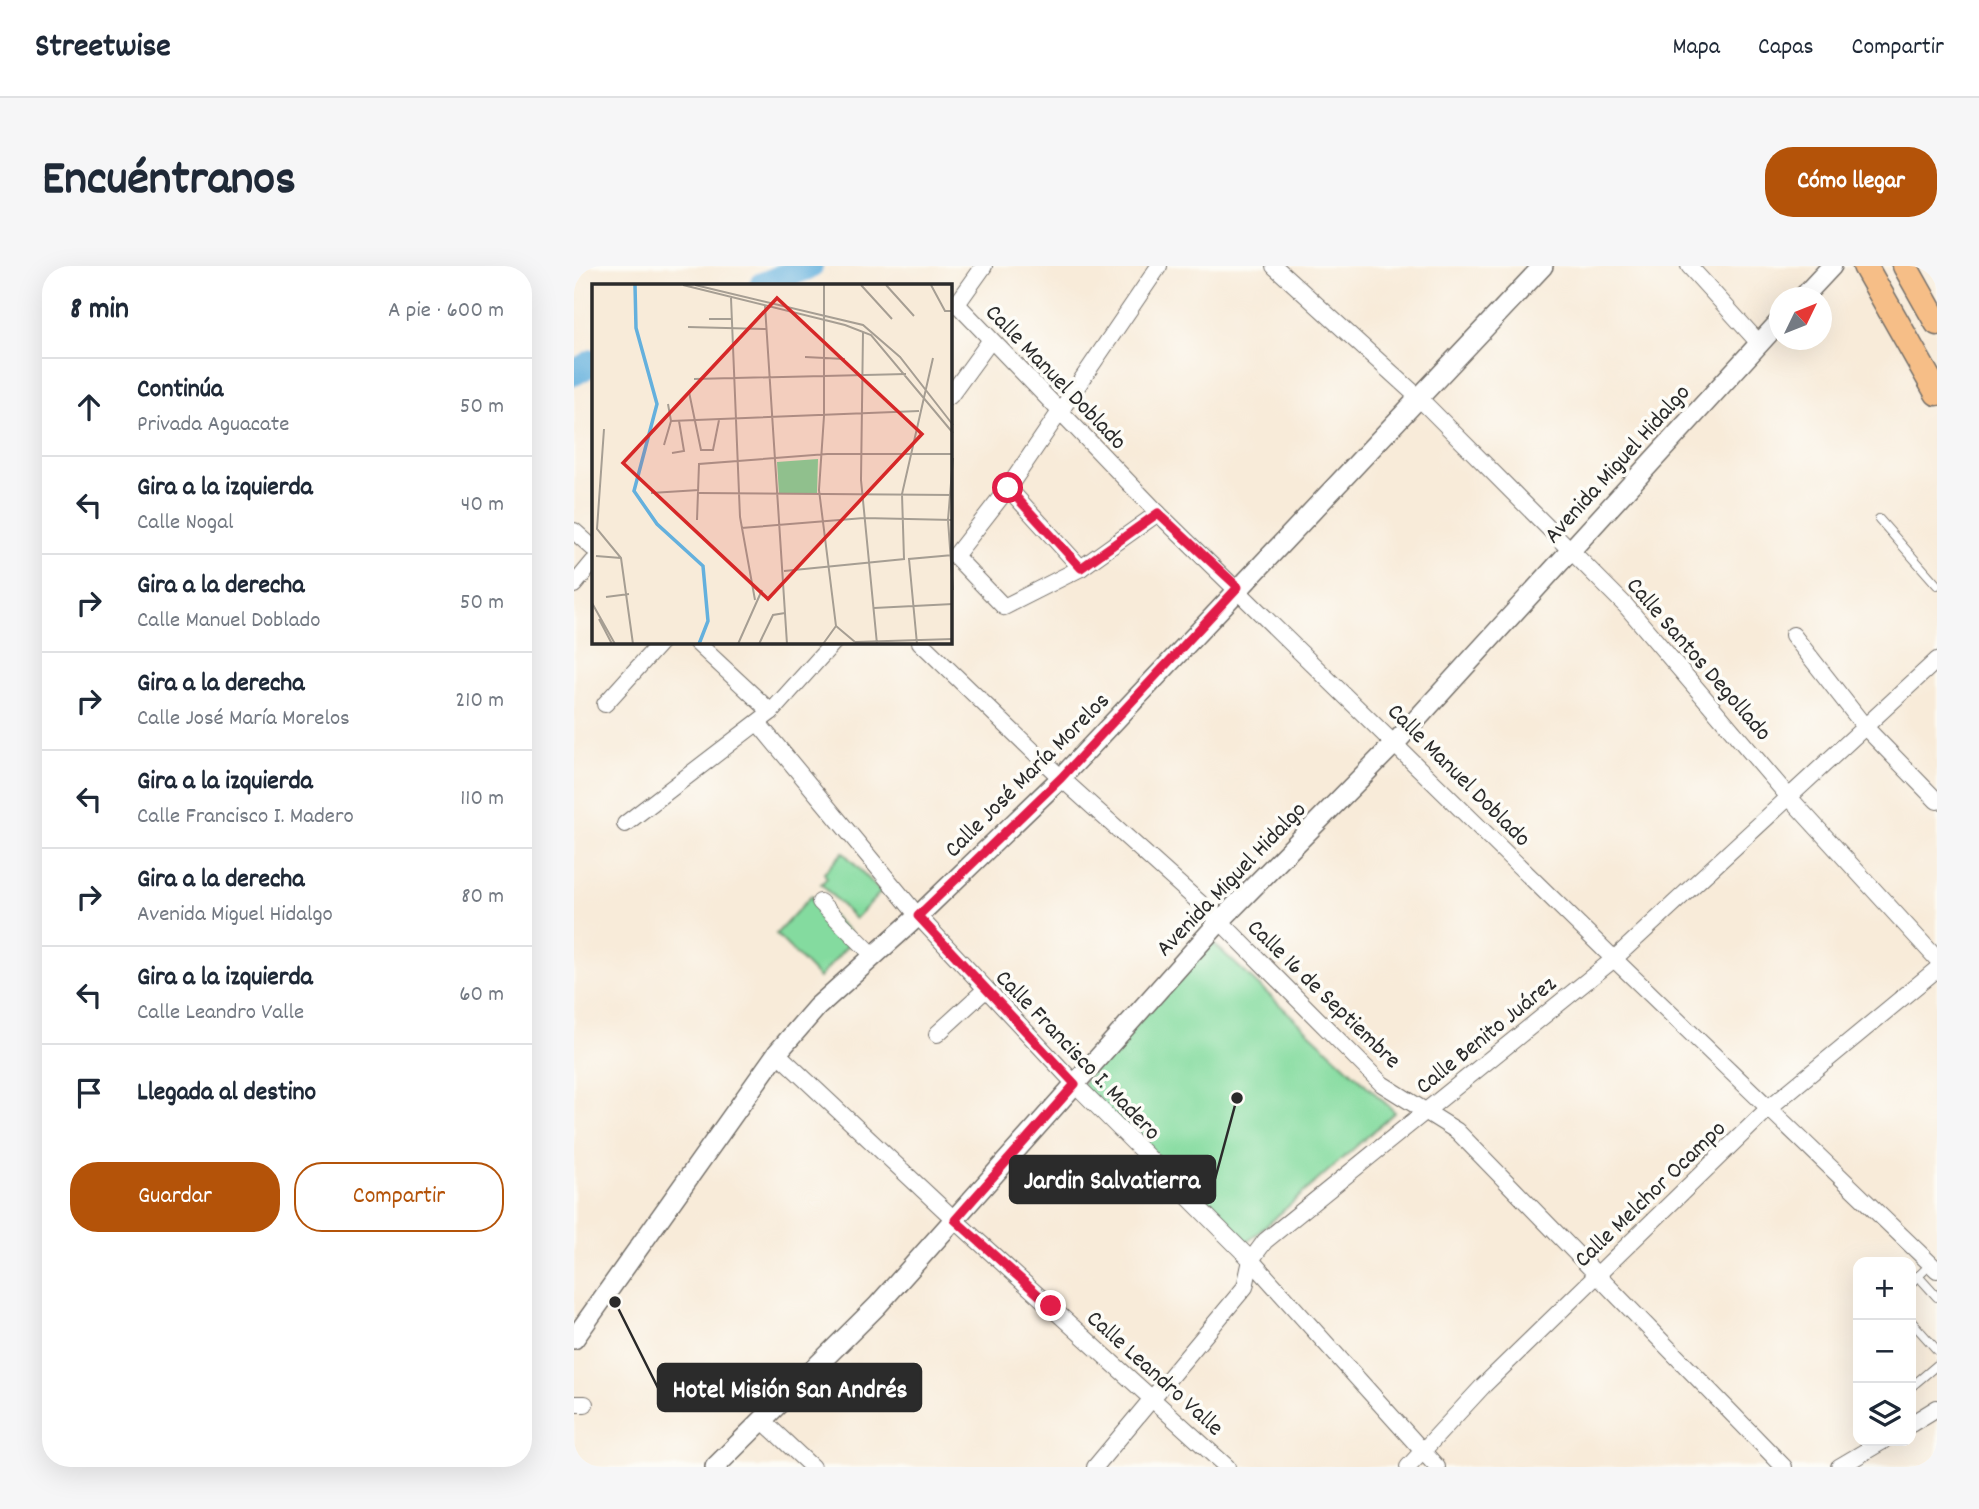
<!DOCTYPE html>
<html lang="es">
<head>
<meta charset="utf-8">
<style>
	:root { --surface:#fff; --page:#f6f6f7; --text:#1f2937; --muted:#747a83; --line:#e0e1e3; --accent:#b45309 }
	body { margin:0; font-family:Dekko,sans-serif; background:var(--page); color:var(--text) }
	.controls { position:absolute; right:21px; bottom:21px; display:grid; overflow:hidden; border-radius:14px; box-shadow:0 7px 28px #0002 }
	.controls button { width:63px; height:63px; display:grid; place-items:center; padding:0; border:0; border-bottom:2px solid var(--line); background:var(--surface); color:var(--text); font:35px sans-serif }
	.compass { position:absolute; left:1195px; top:21px; width:63px; height:63px; border-radius:50%; background:var(--surface); box-shadow:0 7px 28px #0002; rotate:47deg }
	.stop { position:absolute; width:21px; height:21px; margin:-16px; border:5px solid #e11d48; border-radius:50%; background:#fff }
	.stop.end { background:#e11d48; border-color:#fff; box-shadow:0 2px 7px #0008 }
	.list { margin:0; padding:0; list-style:none }
	h2 { display:flex; justify-content:space-between; align-items:center; height:91px; margin:0; padding:0 28px; font-size:30px }
	h2 small { font-size:23px; font-weight:400; color:var(--muted) }
	.list li { display:grid; grid-template-columns:46px 1fr auto; gap:21px; align-items:center; box-sizing:border-box; height:98px; padding:0 28px; border-top:2px solid var(--line) }
	.list b { display:block; font-size:26px; white-space:nowrap }
	.list p { margin:0; font-size:23px; white-space:nowrap; color:var(--muted) }
	.list em { font-size:23px; font-style:normal; color:var(--muted) }
	.actions { display:flex; gap:14px; padding:21px 28px }
	.actions a { flex:1; padding:16px 0; border:2px solid var(--accent); border-radius:28px; text-align:center; font-size:24px; color:var(--accent) }
	.actions .main { background:var(--accent); color:#fff }
	.icon { flex:none; width:38px; height:38px; fill:none; stroke:currentColor; stroke-width:2; stroke-linecap:round; stroke-linejoin:round }
	.map { position:relative; flex:none; width:1363px; height:1201px; overflow:hidden; border-radius:28px }
	header { display:flex; align-items:center; gap:42px; box-sizing:border-box; height:98px; padding:0 35px; background:var(--surface); border-bottom:2px solid var(--line) }
	header strong { font-size:33px }
	nav { display:flex; gap:38px; margin-inline-start:auto; font-size:24px }
	.intro { display:flex; align-items:center; justify-content:space-between; box-sizing:border-box; height:168px; padding:0 42px }
	h1 { margin:0; font-size:49px }
	.button { padding:18px 32px; border-radius:28px; background:var(--accent); color:#fff; font-size:24px; font-weight:700 }
	main { display:flex; gap:42px; padding:0 42px }
	aside { flex:1; background:var(--surface); border-radius:28px; box-shadow:0 7px 28px #0002 }
	.map>svg:first-child { display:block }
	.green { fill:#84db9f; stroke:#588365; stroke-width:2 }
	.lines { fill:none; stroke-linecap:round; stroke-linejoin:round }
	.river { stroke:#64b0dd; stroke-width:26 }
	.service-casing { stroke:#736e68; stroke-width:10 }
	.minor-casing { stroke:#736e68; stroke-width:18 }
	.tertiary-casing { stroke:#736e68; stroke-width:22 }
	.primary-casing { stroke:#736e68; stroke-width:27 }
	.service { stroke:#fff; stroke-width:8 }
	.minor { stroke:#fff; stroke-width:16 }
	.tertiary { stroke:#fff; stroke-width:19 }
	.primary { stroke:#f6be87; stroke-width:24 }
	.route { stroke:#e11d48; stroke-width:9 }
	.labels { text-anchor:middle; stroke-width:7; stroke-linejoin:round; paint-order:stroke }
	.street-label { font-size:24px; fill:#2b2b2b; stroke:#fdfcf7 }
	.inset-river { fill:none; stroke:#64b0dd; stroke-width:3.5 }
	.inset-road { fill:none; stroke:#a69e93; stroke-width:2 }
	.view { fill:#d62828; fill-opacity:0.15; stroke:#d62828; stroke-width:3.5 }
	.inset-edge { fill:none; stroke:#2b2b2b; stroke-width:3.5 }
	.leader { fill:none; stroke:#2b2b2b; stroke-width:2.5 }
	.callout-dot { fill:#2b2b2b; stroke:#fdfcf7; stroke-width:2.5 }
	.callout { fill:#2b2b2b; stroke:#2b2b2b; stroke-width:2.5 }
	.callout-label { font-size:26px; text-anchor:middle; font-weight:bold; fill:#fff }
</style>
</head>
<body>
<header>
<strong>Streetwise</strong>
<nav><a>Mapa</a><a>Capas</a><a>Compartir</a></nav>
</header>
<div class="intro"><h1>Encuéntranos</h1><a class="button">Cómo llegar</a></div>
<main>
<aside>
<h2>8 min<small>A pie · 600 m</small></h2>
<ul class="list">
<li><svg class="icon" aria-label="ahead" viewBox="0 0 24 24"><path d="M12 20V5M6 11l6-6 6 6"/></svg><div><b>Continúa</b><p>Privada Aguacate</p></div><em>50 m</em></li>
<li><svg class="icon" aria-label="left" viewBox="0 0 24 24"><path d="M17 20v-9H6M10 6l-5 5 5 5"/></svg><div><b>Gira a la izquierda</b><p>Calle Nogal</p></div><em>40 m</em></li>
<li><svg class="icon" aria-label="right" viewBox="0 0 24 24"><path d="M7 20v-9h11M14 6l5 5-5 5"/></svg><div><b>Gira a la derecha</b><p>Calle Manuel Doblado</p></div><em>50 m</em></li>
<li><svg class="icon" aria-label="right" viewBox="0 0 24 24"><path d="M7 20v-9h11M14 6l5 5-5 5"/></svg><div><b>Gira a la derecha</b><p>Calle José María Morelos</p></div><em>210 m</em></li>
<li><svg class="icon" aria-label="left" viewBox="0 0 24 24"><path d="M17 20v-9H6M10 6l-5 5 5 5"/></svg><div><b>Gira a la izquierda</b><p>Calle Francisco I. Madero</p></div><em>110 m</em></li>
<li><svg class="icon" aria-label="right" viewBox="0 0 24 24"><path d="M7 20v-9h11M14 6l5 5-5 5"/></svg><div><b>Gira a la derecha</b><p>Avenida Miguel Hidalgo</p></div><em>80 m</em></li>
<li><svg class="icon" aria-label="left" viewBox="0 0 24 24"><path d="M17 20v-9H6M10 6l-5 5 5 5"/></svg><div><b>Gira a la izquierda</b><p>Calle Leandro Valle</p></div><em>60 m</em></li>
<li><svg class="icon" aria-label="arrive" viewBox="0 0 24 24"><path d="M6 21V4h12l-3 4 3 4H6"/></svg><div><b>Llegada al destino</b></div></li>
</ul>
<div class="actions"><a class="main">Guardar</a><a>Compartir</a></div>
</aside>
<div class="map">
<svg width="1363" height="1201" viewBox="0 0 1363 1201">
	<rect width="100%" height="100%" fill="#fdfcf7"/>
	<filter id="ink" filterUnits="userSpaceOnUse"><feTurbulence type="fractalNoise" baseFrequency=".0143" numOctaves="2"/><feDisplacementMap in="SourceGraphic" scale="14" xChannelSelector="R" yChannelSelector="G"/><feConvolveMatrix kernelMatrix="1 2 1 2 8 2 1 2 1" color-interpolation-filters="sRGB"/></filter>
	<filter id="wash" filterUnits="userSpaceOnUse"><feTurbulence type="fractalNoise" baseFrequency=".00686" numOctaves="4" result="noise"/><feDisplacementMap in="SourceGraphic" scale="28" xChannelSelector="R" yChannelSelector="G"/><feGaussianBlur stdDeviation="1.57" result="paint"/><feColorMatrix in="noise" values="0 0 0 0 0 0 0 0 0 0 0 0 0 0 0 0 0 1.4 0 .05"/><feComposite in="paint" operator="in"/></filter>
	<g filter="url(#wash)">
		<rect width="100%" height="100%" fill="#f8ebd9"/>
		<!-- green -->
		<g class="green">
			<path d="M269 586 307 626 281 653 247 618 253 612 250 607Z"/>
			<path d="M237 630 281 671 245 712 202 668Z"/>
			<path d="M637 675 821 846 668 981 507 819Z"/>
		</g>
		<g class="lines">
			<!-- river -->
			<g class="river">
				<path d="M188 19 236 0"/>
				<path d="M0 107 19 96"/>
			</g>
		</g>
	</g>
	<g filter="url(#ink)">
		<g class="lines">
			<!-- service casing -->
			<g class="service-casing">
				<g id="service">
					<path d="M1305 253 1363 319"/>
					<path d="M1344 1010 1363 1031"/>
					<path d="M1337 1017 1357 998"/>
					<path d="M1337 1055 1363 1084"/>
					<path d="M1337 1121 1363 1099"/>
					<path d="M1284 1163V1168"/>
				</g>
			</g>
			<!-- minor casing -->
			<g class="minor-casing">
				<g id="minor">
					<path d="M700 0 844 131 1052 340 1214 530 1363 693"/>
					<path d="M1115 0 1185 77"/>
					<path d="M383 38 584 247 1040 693 1363 1004"/>
					<path d="M376 40 383 38 410 0"/>
					<path d="M376 130 416 75"/>
					<path d="M434 222 507 302"/>
					<path d="M584 247 507 302 430 341 381 290 434 222 585 0"/>
					<path d="M0 265 19 282"/>
					<path d="M0 319 19 296"/>
					<path d="M1219 369 1291 461 1363 535"/>
					<path d="M122 376 197 446"/>
					<path d="M346 376 487 512 646 655 808 818 883 865 1210 1201"/>
					<path d="M31 438 87 376"/>
					<path d="M184 457 344 650 501 818 677 994 863 1201"/>
					<path d="M51 558 197 446 260 376"/>
					<path d="M246 636 299 689"/>
					<path d="M363 768 411 724"/>
					<path d="M203 787 381 954 653 1201"/>
					<path d="M0 1138H11"/>
					<path d="M188 1154 238 1201"/>
					<path d="M1337 1158 1363 1142"/>
					<path d="M521 1201 671 1021 677 994 691 975 1040 693 1363 394"/>
					<path d="M834 1201 909 1120 1196 841 1363 703"/>
					<path d="M1265 1201 1309 1175"/>
				</g>
			</g>
			<!-- tertiary casing -->
			<g class="tertiary-casing">
				<g id="tertiary">
					<path d="M1228 32 1258 0"/>
					<path d="M0 1073 203 787 243 741 344 650 487 512 969 0"/>
					<path d="M141 1201 303 1040 646 655 822 476 1206 55"/>
				</g>
			</g>
			<!-- primary casing -->
			<g class="primary-casing">
				<g id="primary">
					<path d="M1291 0 1363 127"/>
					<path d="M1331 0 1363 57"/>
				</g>
			</g>
			<!-- service -->
			<use href="#service" class="service"/>
			<!-- minor -->
			<use href="#minor" class="minor"/>
			<!-- tertiary -->
			<use href="#tertiary" class="tertiary"/>
			<!-- primary -->
			<use href="#primary" class="primary"/>
		</g>
	</g>
	<g class="lines" filter="url(#ink)">
		<!-- route -->
		<path class="route" d="M434 222 507 302 584 247 664 321 487 512 344 650 501 818 381 954 477 1040"/>
	</g>
	<g class="labels">
		<!-- street labels -->
		<g class="street-label">
			<text transform="translate(483 110) rotate(46)" y="8">Calle Manuel Doblado</text>
			<text transform="translate(1042 197) rotate(-48)" y="8">Avenida Miguel Hidalgo</text>
			<text transform="translate(1126 392) rotate(49)" y="8">Calle Santos Degollado</text>
			<text transform="translate(452 508) rotate(-45)" y="8">Calle José María Morelos</text>
			<text transform="translate(886 508) rotate(45)" y="8">Calle Manuel Doblado</text>
			<text transform="translate(656 612) rotate(-46)" y="8">Avenida Miguel Hidalgo</text>
			<text transform="translate(751 727) rotate(44)" y="8">Calle 16 de Septiembre</text>
			<text transform="translate(911 768) rotate(-39)" y="8">Calle Benito Juárez</text>
			<text transform="translate(505 788) rotate(46)" y="8">Calle Francisco I. Madero</text>
			<text transform="translate(1075 927) rotate(-44)" y="8">Calle Melchor Ocampo</text>
			<text transform="translate(582 1106) rotate(42)" y="8">Calle Leandro Valle</text>
		</g>
	</g>
	<!-- overview -->
	<g transform="translate(18 18)">
		<rect width="360" height="360" fill="#f8ebd9"/>
		<path d="M226 175 225 209 187 210 185 178Z" fill="#84db9f"/>
		<path class="inset-river" d="M43 1 44 44 65 120 42 207 65 240 111 282 116 337 107 360"/>
		<path class="inset-road" d="M91 1 253 41 279 51 361 149M103 1 271 41 308 73 361 141M232 1V132L227 206 244 342 263 358M269 1 300 35M294 1 322 32M339 1 353 27H361M139 14 148 233 163 316M173 22 195 360M117 35H139M96 43 174 45M271 48 269 196 285 360M213 73 253 75M102 95 314 90M97 108 109 166H121L127 136M79 137 327 127M12 145 5 245 29 274 41 360M72 161 79 137 76 120M80 169 92 167 87 137M361 174 356 236 361 306M59 209 107 206M107 209 361 211M105 236 107 180 235 170H361M149 244 272 234 361 236M4 272 29 274M312 275 310 210 341 74M192 287 313 275M14 313 37 310M0 319 23 360M282 324 361 320M7 335 20 360M263 358 361 355M146 360 170 306M167 360 181 331 193 329M231 360 244 342M325 360 317 275 361 271"/>
		<path class="view" d="M185 14 330 150 176 315 31 179Z"/>
		<rect width="360" height="360" class="inset-edge"/>
	</g>
	<!-- callouts -->
	<path class="leader" d="M663 832L641 913M41 1036L84 1122"/>
	<g class="callout-dot">
		<circle cx="663" cy="832" r="7"/>
		<circle cx="41" cy="1036" r="7"/>
	</g>
	<g class="callout">
		<rect x="436" y="890" width="205" height="47" rx="7"/>
		<rect x="84" y="1098" width="263" height="47" rx="7"/>
	</g>
	<g class="callout-label">
		<text x="538" y="922">Jardin Salvatierra</text>
		<text x="216" y="1131">Hotel Misión San Andrés</text>
	</g>
</svg>
<div class="controls">
<button>+</button>
<button>−</button>
<button><svg class="icon" aria-label="layers" viewBox="0 0 24 24"><path d="M12 4l9 5-9 5-9-5zM3 14l9 5 9-5"/></svg></button>
</div>
<svg class="compass" viewBox="-18 -18 36 36"><path d="M0-13l5 13h-10z" fill="#e53935"/><path d="M0 13l5-13h-10z" fill="#747a83"/></svg>
<div class="stop" style="left:434px;top:222px"></div>
<div class="stop end" style="left:477px;top:1040px"></div>
</div>
</main>
</body>
</html>
